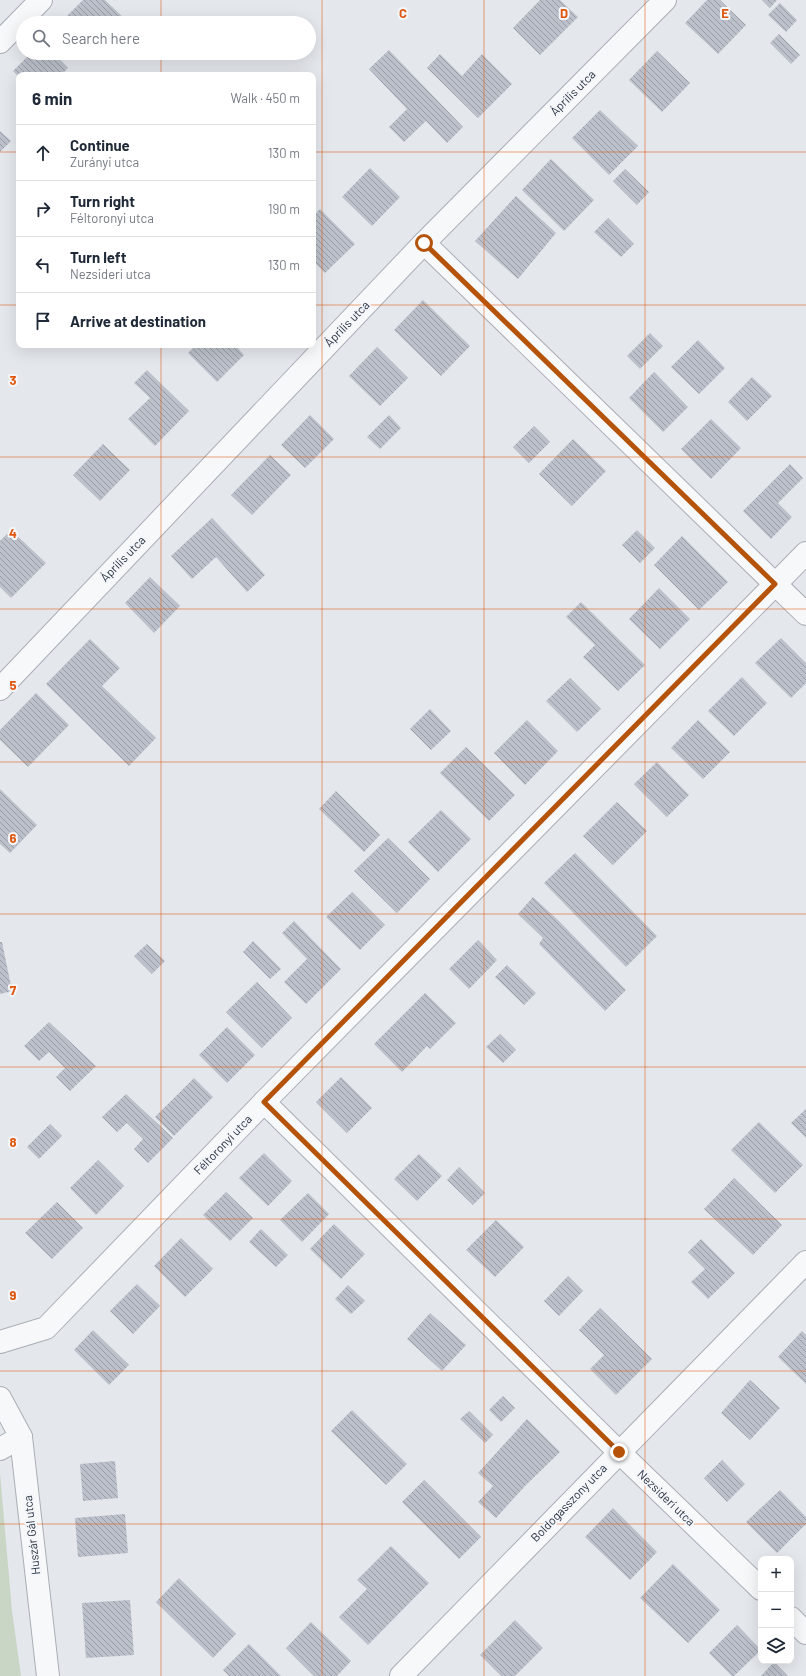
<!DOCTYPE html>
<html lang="en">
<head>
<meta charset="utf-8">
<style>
	:root { --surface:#fff; --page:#f6f6f7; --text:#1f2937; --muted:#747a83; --line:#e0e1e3 }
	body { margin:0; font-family:Barlow,sans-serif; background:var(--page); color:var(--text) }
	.controls { position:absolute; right:12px; bottom:12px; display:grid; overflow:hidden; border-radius:8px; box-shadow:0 4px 16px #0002 }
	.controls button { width:36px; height:36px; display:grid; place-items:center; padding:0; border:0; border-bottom:1px solid var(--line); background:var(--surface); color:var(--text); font:20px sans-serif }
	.stop { position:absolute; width:12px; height:12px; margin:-9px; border:3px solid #b45309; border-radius:50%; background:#fff }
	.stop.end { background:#b45309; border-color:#fff; box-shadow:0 1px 4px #0008 }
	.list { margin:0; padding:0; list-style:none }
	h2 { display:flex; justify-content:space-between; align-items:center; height:52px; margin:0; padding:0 16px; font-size:17px }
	h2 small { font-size:13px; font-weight:400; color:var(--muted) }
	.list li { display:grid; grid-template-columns:26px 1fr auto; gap:12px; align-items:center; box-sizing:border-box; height:56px; padding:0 16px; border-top:1px solid var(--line) }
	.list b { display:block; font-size:15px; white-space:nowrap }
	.list p { margin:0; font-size:13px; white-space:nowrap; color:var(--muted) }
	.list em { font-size:13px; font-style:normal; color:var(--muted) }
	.icon { flex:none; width:22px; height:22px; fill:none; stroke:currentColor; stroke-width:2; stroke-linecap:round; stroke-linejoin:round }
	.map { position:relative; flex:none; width:806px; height:1676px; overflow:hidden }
	.search { position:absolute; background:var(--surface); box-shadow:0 4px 16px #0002; left:16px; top:16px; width:300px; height:44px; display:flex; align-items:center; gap:10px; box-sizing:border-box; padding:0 14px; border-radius:22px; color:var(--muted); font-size:15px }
	.panel { position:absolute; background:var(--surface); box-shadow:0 4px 16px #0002; left:16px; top:72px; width:300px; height:276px; border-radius:8px }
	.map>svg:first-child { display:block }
	.green { fill:#c9d6c5 }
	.building { fill:url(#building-back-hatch) }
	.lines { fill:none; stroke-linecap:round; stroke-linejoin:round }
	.minor-casing { stroke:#a9aeb7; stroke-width:24 }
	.minor { stroke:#f7f8fa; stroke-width:22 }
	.route { stroke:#b45309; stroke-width:5 }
	.grid { fill:none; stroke:#df570f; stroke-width:1; stroke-opacity:0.55 }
	.labels { text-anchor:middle; stroke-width:4; stroke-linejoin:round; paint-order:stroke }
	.street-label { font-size:12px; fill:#2b3445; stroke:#f4f6f9 }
	.grid-label { font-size:13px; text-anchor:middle; font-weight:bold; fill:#df570f; stroke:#f4f6f9; stroke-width:4; stroke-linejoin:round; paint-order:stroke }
</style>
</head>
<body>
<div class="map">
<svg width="806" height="1676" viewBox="0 0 806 1676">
	<defs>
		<pattern id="building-back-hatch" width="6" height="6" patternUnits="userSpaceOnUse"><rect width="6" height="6" fill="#bbc0ca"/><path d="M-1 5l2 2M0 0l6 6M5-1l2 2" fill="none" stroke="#989da6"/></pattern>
	</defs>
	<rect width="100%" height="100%" fill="#e4e7ec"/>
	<!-- green -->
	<path class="green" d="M0 1473 12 1611 21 1676H0Z"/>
	<!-- building -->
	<g class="building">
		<path d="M83 0H105L128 22 68 23 64 19Z"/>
		<path d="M540 0H560L578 17 540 55 513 28Z"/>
		<path d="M707 0H720L746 25 718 54 685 23Z"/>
		<path d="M762 0H777L770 8Z"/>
		<path d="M780 3 797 20 786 32 768 15Z"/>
		<path d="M779 34 800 55 791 64 770 43Z"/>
		<path d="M389 50 463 127 447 143 426 121 404 142 389 127 407 109 369 69Z"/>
		<path d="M657 51 690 83 662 112 629 80Z"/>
		<path d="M31 53H53L68 68 61 75H19V77L13 71Z"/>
		<path d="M440 54 462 76 482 54 512 84 478 118 427 68Z"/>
		<path d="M600 110 638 146 609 175 572 138Z"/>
		<path d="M0 131 11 141 0 152Z"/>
		<path d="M551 159 594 200 564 231 522 190Z"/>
		<path d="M370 168 400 197 372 226 342 197Z"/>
		<path d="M625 169 649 192 637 205 613 181Z"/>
		<path d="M516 196 556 233 518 279 475 241Z"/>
		<path d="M320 209 355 244 325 273 313 261V216Z"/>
		<path d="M608 218 634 244 621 257 594 232Z"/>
		<path d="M423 300 470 346 441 376 394 330Z"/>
		<path d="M650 333 663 346 640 369 627 356Z"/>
		<path d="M698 340 725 368 699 394 671 367Z"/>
		<path d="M196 345H235L244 355 217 382 188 353Z"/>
		<path d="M377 347 408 378 380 406 349 376Z"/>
		<path d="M147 370 189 411 155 446 128 419 150 398 134 383Z"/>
		<path d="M654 372 688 407 663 432 629 398Z"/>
		<path d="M752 377 772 396 747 421 728 402Z"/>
		<path d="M310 415 334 439 305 468 281 445Z"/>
		<path d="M389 415 401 428 380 449 367 437Z"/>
		<path d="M711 419 741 448 711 479 681 449Z"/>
		<path d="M534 426 550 442 529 463 513 447Z"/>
		<path d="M573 439 606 471 572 506 539 474Z"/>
		<path d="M103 444 130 470 100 501 73 475Z"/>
		<path d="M270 455 291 475 252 515 231 495Z"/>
		<path d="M790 464 803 478 778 503 792 517 771 539 743 511Z"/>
		<path d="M212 518 265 575 247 592 216 557 192 579 171 556Z"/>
		<path d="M11 530 46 563 11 598 0 587V541Z"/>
		<path d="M637 530 655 548 640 563 622 545Z"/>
		<path d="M682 536 728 582 699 610 654 565Z"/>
		<path d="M150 577 180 606 154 633 125 603Z"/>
		<path d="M659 588 690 619 660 649 629 619Z"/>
		<path d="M581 602 645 665 618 691 583 657 595 645 566 617Z"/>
		<path d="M781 638 806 663V683L791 698 755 663Z"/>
		<path d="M90 639 120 668 102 686 156 738 129 766 46 684Z"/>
		<path d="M742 677 767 703 734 736 708 711Z"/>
		<path d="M570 678 601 709 577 732 546 701Z"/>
		<path d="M36 693 69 725 28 767 0 740V730Z"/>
		<path d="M430 709 451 731 431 750 410 729Z"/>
		<path d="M527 720 558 751 525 785 494 753Z"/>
		<path d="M698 720 730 752 703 779 671 748Z"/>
		<path d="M466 747 515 795 489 821 440 773Z"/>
		<path d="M657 762 689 795 667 817 634 784Z"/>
		<path d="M0 789 37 825 10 853 0 844Z"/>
		<path d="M336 791 380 835 364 852 319 809Z"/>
		<path d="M617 802 647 831 613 865 583 836Z"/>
		<path d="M441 810 471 839 438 872 408 842Z"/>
		<path d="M388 838 430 879 397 913 354 871Z"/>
		<path d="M575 853 657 936 626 967 544 883Z"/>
		<path d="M352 892 385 925 360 950 326 917Z"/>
		<path d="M533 897 559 921 626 990 605 1011 539 944 543 938 518 914Z"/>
		<path d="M294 921 341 969 306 1004 284 982 307 959 282 933Z"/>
		<path d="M478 940 497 960 469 989 449 969Z"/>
		<path d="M253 941 281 969 270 979 243 952Z"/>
		<path d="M0 942H2L12 991 0 994Z"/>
		<path d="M147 944 165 961 152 974 134 956Z"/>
		<path d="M507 965 536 993 524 1005 495 977Z"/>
		<path d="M257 982 292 1018 262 1048 226 1012Z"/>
		<path d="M425 993 456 1023 430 1049 427 1046 402 1072 374 1044Z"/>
		<path d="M49 1022 96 1066 70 1091 56 1077 65 1068 49 1052 39 1061 24 1046Z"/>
		<path d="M227 1027 255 1055 227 1083 199 1055Z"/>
		<path d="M500 1034 516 1050 503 1063 486 1047Z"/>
		<path d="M341 1077 372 1108 347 1133 316 1102Z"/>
		<path d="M194 1078 213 1097 174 1136 155 1117Z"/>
		<path d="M126 1094 173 1138 148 1163 134 1149 143 1139 127 1123 117 1132 102 1117Z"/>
		<path d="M806 1109V1138L791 1123Z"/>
		<path d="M759 1122 803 1165 775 1193 731 1150Z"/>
		<path d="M50 1124 62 1136 39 1159 27 1147Z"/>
		<path d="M264 1153 292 1181 268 1206 239 1178Z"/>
		<path d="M419 1154 442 1176 417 1201 394 1179Z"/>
		<path d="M98 1160 124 1186 96 1215 70 1188Z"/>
		<path d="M459 1167 485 1193 473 1205 447 1180Z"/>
		<path d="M734 1178 782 1225 753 1255 704 1209Z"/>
		<path d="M226 1192 253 1218 230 1241 203 1215Z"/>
		<path d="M308 1193 329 1214 302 1242 280 1220Z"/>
		<path d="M57 1202 83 1228 52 1259 25 1233Z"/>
		<path d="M496 1220 524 1247 495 1277 466 1250Z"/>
		<path d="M334 1224 365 1254 341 1279 310 1249Z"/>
		<path d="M261 1229 288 1255 276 1267 249 1242Z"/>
		<path d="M181 1238 213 1269 185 1297 154 1266Z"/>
		<path d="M701 1239 735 1273 708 1299 691 1282 705 1269 688 1252Z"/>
		<path d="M568 1276 583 1291 559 1316 544 1301Z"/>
		<path d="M137 1284 160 1306 133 1334 110 1311Z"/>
		<path d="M348 1285 365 1301 351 1314 335 1299Z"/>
		<path d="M600 1308 652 1359 616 1395 590 1369 604 1355 579 1330Z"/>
		<path d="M430 1313 466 1345 442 1371 407 1339Z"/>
		<path d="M93 1330 129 1365 109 1385 74 1350Z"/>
		<path d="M802 1331 806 1335V1384L778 1357Z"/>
		<path d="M750 1380 780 1408 750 1440 721 1413Z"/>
		<path d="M503 1396 515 1408 501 1422 489 1410Z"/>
		<path d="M352 1410 407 1464 386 1485 331 1431Z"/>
		<path d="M469 1411 493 1435 485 1443 460 1419Z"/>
		<path d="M527 1419 560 1452 525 1486 496 1518 478 1502 493 1486 478 1473Z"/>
		<path d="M722 1460 745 1484 727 1502 704 1478Z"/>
		<path d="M115 1461 118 1498 83 1501 80 1464Z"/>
		<path d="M424 1480 481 1537 459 1559 402 1502Z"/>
		<path d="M780 1490 806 1517V1524L777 1553 746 1522Z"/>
		<path d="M613 1508 657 1552 630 1580 585 1537Z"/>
		<path d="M125 1514 128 1553 78 1557 75 1518Z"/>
		<path d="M391 1546 429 1583 368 1645 339 1617 367 1589 357 1580Z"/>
		<path d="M673 1564 720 1610 688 1643 640 1598Z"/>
		<path d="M179 1578 236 1634 213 1658 156 1602Z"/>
		<path d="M130 1600 134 1655 86 1658 82 1603Z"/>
		<path d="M515 1620 543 1648 515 1676H501L480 1655Z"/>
		<path d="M311 1622 351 1661 337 1676H314L286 1648Z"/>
		<path d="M737 1625 761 1650 734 1676H732L709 1653Z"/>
		<path d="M249 1644 281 1676H229L223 1670Z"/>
		<path d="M774 1662 788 1676H761Z"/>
	</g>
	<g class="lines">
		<!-- minor casing -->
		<g class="minor-casing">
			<g id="minor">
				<path d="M0 42 41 0"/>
				<path d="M424 243 806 614"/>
				<path d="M0 689 424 243 665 0"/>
				<path d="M264 1102 619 1452 761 1589"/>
				<path d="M0 1342 46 1328 264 1102 806 553"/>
				<path d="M0 1398 21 1437 48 1676"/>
				<path d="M0 1449 21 1437"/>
				<path d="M791 1618 806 1633"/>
				<path d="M401 1676 806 1262"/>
			</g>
		</g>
		<!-- minor -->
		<use href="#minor" class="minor"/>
	</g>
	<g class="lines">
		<!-- route -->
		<path class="route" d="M424 243 775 584 264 1102 619 1452"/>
	</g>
	<!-- grid -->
	<path class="grid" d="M161 0V23M322 0V1676M484 0V1676M645 0V1676M161 53V75M0 152H19M313 152H806M0 305H19M313 305H806M161 345V1676M0 457H806M0 609H806M0 762H806M0 914H806M0 1067H806M0 1219H806M0 1371H806M0 1524H806"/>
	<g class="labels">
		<!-- street labels -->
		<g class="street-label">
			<text transform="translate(573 93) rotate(-45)" y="4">Április utca</text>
			<text transform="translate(347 324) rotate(-46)" y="4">Április utca</text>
			<text transform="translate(123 559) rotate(-46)" y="4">Április utca</text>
			<text transform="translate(223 1145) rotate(-46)" y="4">Féltoronyi utca</text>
			<text transform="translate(666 1498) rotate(44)" y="4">Nezsideri utca</text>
			<text transform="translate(569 1503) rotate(-46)" y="4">Boldogasszony utca</text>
			<text transform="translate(32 1535) rotate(-96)" y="4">Huszár Gál utca</text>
		</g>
	</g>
	<g class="grid-label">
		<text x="403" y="18">C</text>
		<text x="564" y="18">D</text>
		<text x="725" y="18">E</text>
		<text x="13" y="385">3</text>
		<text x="13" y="538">4</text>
		<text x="13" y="690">5</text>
		<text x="13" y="843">6</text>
		<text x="13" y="995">7</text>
		<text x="13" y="1147">8</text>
		<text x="13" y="1300">9</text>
	</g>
</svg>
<div class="controls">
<button>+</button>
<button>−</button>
<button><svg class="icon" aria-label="layers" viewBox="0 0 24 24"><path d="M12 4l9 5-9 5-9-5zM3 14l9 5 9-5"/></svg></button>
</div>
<div class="stop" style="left:424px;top:243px"></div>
<div class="stop end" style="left:619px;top:1452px"></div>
<div class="search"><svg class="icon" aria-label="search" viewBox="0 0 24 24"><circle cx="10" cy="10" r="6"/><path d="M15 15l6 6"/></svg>Search here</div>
<section class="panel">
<h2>6 min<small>Walk · 450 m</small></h2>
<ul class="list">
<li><svg class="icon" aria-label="ahead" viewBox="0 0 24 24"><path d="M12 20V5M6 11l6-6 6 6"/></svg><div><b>Continue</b><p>Zurányi utca</p></div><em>130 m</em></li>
<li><svg class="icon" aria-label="right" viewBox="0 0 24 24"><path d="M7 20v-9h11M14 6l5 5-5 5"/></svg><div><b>Turn right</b><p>Féltoronyi utca</p></div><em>190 m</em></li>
<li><svg class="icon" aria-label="left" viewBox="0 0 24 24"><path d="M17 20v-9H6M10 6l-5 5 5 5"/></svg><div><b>Turn left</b><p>Nezsideri utca</p></div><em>130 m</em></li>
<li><svg class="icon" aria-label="arrive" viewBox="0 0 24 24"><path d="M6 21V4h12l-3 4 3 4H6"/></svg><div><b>Arrive at destination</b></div></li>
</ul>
</section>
</div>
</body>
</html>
